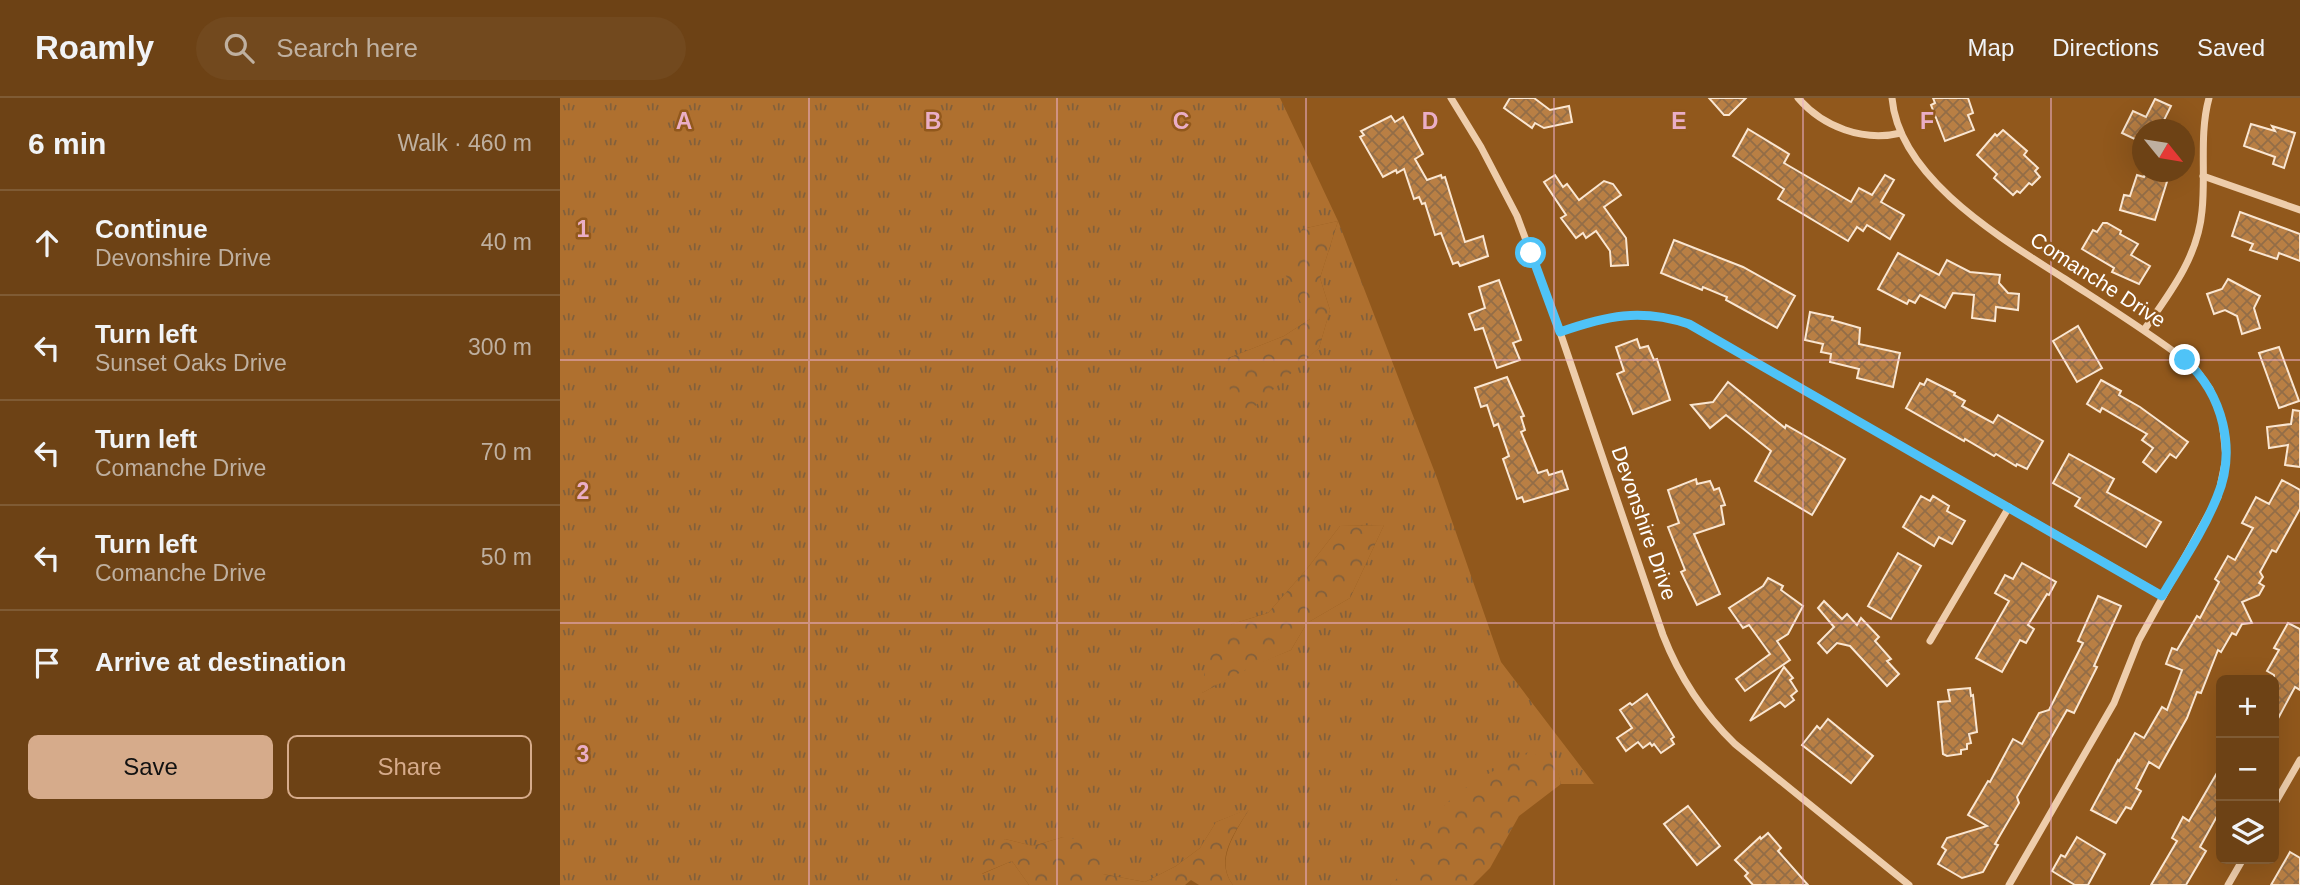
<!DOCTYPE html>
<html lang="en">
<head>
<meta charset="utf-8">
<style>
	:root { --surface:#6d4215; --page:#72491e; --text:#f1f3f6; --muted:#bfb0a0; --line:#7f5b34; --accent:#d6ab8b }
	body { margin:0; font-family:Helvetica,sans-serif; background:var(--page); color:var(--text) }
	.controls { position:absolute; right:21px; bottom:21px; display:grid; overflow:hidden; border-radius:10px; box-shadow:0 7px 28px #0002 }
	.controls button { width:63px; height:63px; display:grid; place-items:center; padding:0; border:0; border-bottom:2px solid var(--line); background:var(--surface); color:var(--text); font:35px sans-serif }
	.compass { position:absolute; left:1572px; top:21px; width:63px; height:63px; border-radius:50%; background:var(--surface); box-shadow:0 7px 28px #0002; rotate:120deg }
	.stop { position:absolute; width:21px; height:21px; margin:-16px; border:5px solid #4fc3f7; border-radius:50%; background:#fff }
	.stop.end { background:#4fc3f7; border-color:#fff; box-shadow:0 2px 7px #0008 }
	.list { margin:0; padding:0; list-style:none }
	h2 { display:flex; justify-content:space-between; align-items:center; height:91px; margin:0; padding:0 28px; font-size:30px }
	h2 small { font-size:23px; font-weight:400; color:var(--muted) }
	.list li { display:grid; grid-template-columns:46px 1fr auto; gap:21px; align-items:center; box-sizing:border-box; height:105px; padding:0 28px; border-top:2px solid var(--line) }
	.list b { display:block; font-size:26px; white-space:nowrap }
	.list p { margin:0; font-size:23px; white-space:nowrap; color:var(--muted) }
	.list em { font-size:23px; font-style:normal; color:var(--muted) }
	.actions { display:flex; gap:14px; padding:21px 28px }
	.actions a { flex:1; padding:16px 0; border:2px solid var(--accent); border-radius:10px; text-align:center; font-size:24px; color:var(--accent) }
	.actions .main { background:var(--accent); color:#111 }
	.icon { flex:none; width:38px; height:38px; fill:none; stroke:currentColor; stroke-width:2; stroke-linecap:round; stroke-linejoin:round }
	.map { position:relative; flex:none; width:1740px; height:787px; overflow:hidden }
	header { display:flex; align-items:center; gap:42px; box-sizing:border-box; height:98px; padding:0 35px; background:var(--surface); border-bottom:2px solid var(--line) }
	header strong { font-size:33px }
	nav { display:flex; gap:38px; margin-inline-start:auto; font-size:24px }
	.search { width:490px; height:63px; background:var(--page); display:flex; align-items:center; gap:18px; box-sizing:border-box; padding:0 24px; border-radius:38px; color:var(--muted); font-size:26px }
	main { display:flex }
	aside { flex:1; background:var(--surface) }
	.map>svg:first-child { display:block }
	.grass { fill:url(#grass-tufts); fill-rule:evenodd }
	.forest { fill:url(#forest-crowns) }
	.building { fill:url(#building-cross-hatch); stroke:#fae6d1; stroke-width:2 }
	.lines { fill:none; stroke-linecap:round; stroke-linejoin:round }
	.minor { stroke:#eecdab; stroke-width:7 }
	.route { stroke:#4fc3f7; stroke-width:9 }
	.grid { fill:none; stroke:#eaaec6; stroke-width:2; stroke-opacity:0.55 }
	.labels { text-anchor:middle; stroke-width:5; stroke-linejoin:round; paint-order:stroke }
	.street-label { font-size:21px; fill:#fff; stroke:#91581c }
	.grid-label { font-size:23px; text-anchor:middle; font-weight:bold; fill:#eaaec6; stroke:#91581c; stroke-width:5; stroke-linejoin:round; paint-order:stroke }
</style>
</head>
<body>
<header>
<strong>Roamly</strong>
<div class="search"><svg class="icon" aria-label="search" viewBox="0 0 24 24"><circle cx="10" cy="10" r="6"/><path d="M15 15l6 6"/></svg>Search here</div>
<nav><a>Map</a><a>Directions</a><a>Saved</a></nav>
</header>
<main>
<aside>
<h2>6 min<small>Walk · 460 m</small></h2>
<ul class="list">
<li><svg class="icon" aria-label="ahead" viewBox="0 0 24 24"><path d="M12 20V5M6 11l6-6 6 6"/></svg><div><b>Continue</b><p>Devonshire Drive</p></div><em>40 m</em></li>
<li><svg class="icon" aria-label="left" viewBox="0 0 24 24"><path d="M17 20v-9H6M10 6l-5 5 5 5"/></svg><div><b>Turn left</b><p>Sunset Oaks Drive</p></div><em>300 m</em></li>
<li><svg class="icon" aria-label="left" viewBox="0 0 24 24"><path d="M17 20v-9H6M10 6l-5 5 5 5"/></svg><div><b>Turn left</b><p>Comanche Drive</p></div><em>70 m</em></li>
<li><svg class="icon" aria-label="left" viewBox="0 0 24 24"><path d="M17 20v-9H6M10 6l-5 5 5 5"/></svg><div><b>Turn left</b><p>Comanche Drive</p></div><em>50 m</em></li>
<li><svg class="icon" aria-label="arrive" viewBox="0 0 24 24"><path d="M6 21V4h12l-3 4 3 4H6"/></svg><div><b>Arrive at destination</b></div></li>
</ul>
<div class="actions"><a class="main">Save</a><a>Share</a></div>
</aside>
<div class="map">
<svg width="1740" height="787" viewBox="0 0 1740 787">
	<defs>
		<pattern id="grass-tufts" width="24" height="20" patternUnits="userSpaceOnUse" patternTransform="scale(1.75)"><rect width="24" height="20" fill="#af702f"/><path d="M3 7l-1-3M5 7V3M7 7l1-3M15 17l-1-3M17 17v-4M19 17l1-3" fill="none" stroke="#82603c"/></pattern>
		<pattern id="forest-crowns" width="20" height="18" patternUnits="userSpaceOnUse" patternTransform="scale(1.75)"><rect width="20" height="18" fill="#af702f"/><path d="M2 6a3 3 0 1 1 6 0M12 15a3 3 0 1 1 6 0" fill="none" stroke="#82603c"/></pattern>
		<pattern id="building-cross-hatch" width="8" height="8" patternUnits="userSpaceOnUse" patternTransform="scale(1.75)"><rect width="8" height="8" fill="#b97f44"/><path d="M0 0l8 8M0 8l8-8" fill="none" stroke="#936d47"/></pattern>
	</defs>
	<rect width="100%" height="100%" fill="#91581c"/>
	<!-- grass -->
	<path class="grass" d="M0 0H720L778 123 877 380 941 564 1034 686H1001L995 664 830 787H673C654 762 676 734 689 711L656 724 640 750 616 768 585 784 543 776 503 739 473 748 445 741 422 776 452 763 469 787H0ZM778 123 760 180 770 212 759 250 728 276 666 261 724 238 750 221 742 131ZM824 427 790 500 747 525 731 552 687 570 642 595 672 526 708 515 746 472 780 428Z"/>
	<!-- forest -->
	<g class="forest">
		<path d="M778 123 760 180 770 212 759 250 694 309 673 317 666 261 724 238 750 221 725 176 742 131Z"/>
		<path d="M824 427 790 500 747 525 731 552 687 571 642 595 647 550 672 526 708 515 746 472 780 428Z"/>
		<path d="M968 654 996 664 1001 686 959 718 930 770 913 787H830C853 768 860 739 878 715 897 690 940 670 968 654Z"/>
		<path d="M690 710C676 733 653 761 673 787H639L631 782 625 787H469L452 763 421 776 411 764 445 741 473 748 503 739 537 744 543 776 585 784 616 768 640 750 656 724Z"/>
	</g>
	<!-- building -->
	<g class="building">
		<path d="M950 0H974L990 12 1009 8 1012 24 984 30 975 25 972 30 944 10Z"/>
		<path d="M1149 0H1186L1169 17H1164Z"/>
		<path d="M1373 0H1408L1413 15 1408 17 1414 32 1385 43 1371 7 1375 5Z"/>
		<path d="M1595 1 1611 8 1602 26 1614 32H1583V45L1562 35 1573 13 1586 19Z"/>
		<path d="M831 18 835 24 843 19 863 56 855 61 867 82 881 77 882 80 885 79 905 144 923 138 928 158 900 168 898 164 893 166 881 135 875 137 865 105 862 106 859 99 854 101 844 71 837 75 836 72 823 79 800 39 804 37 801 33Z"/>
		<path d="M1691 26 1715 33 1712 28 1735 35 1724 70 1713 66 1715 59 1684 48Z"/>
		<path d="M1188 31 1229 56 1224 65 1291 104 1299 90 1312 97 1325 77 1334 82 1321 104 1344 117 1330 141 1307 127 1303 133 1297 129 1288 143 1218 101 1224 91 1173 58Z"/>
		<path d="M1443 32 1467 53 1464 57 1478 70 1475 73 1480 79 1472 87 1469 85 1460 95 1457 93 1453 97 1434 80 1437 76 1417 57 1435 36 1437 38Z"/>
		<path d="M1586 74H1610L1595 122 1560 112 1564 97 1570 98 1577 77 1584 79Z"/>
		<path d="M995 77 1003 89 1007 86 1019 102 1044 83 1053 86 1061 97 1044 109 1066 140 1068 167 1051 168 1050 153 1036 133 1026 140 1023 135 1016 140 1001 120 1006 117 984 84Z"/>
		<path d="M1680 114 1740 136V163L1719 155 1717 161 1690 152 1693 146 1672 138Z"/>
		<path d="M1543 125H1547L1561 133 1560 136 1578 146 1571 157 1590 168 1579 186 1552 174 1554 170 1522 151 1533 132 1537 134Z"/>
		<path d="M1114 142 1183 169 1235 198 1217 230 1166 202 1167 199 1143 189 1142 192 1101 175Z"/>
		<path d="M1338 155 1379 177 1387 162 1410 174 1440 177 1439 185 1448 195 1459 196 1458 212 1436 209 1435 223 1412 220 1414 197 1393 195 1385 210 1360 197 1355 205 1349 202 1347 206 1318 191Z"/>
		<path d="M1668 181 1700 198 1694 210 1700 230 1682 236 1677 218 1665 212 1654 216 1647 196 1662 191Z"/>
		<path d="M939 182 961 242 953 245 960 262 937 270 923 230 915 232 909 216 925 210 919 189Z"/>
		<path d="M1250 214 1273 219 1272 222 1300 230 1299 246 1340 255 1333 289 1297 280 1299 271 1270 264 1271 256 1261 254 1263 246 1245 242Z"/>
		<path d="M1518 228 1542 270 1517 284 1493 243Z"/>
		<path d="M1077 241 1080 250 1088 248 1094 262 1097 261 1110 302 1073 316 1057 276 1064 273 1056 249Z"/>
		<path d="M1719 249 1739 303 1719 310 1699 255Z"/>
		<path d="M947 279 964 318 961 319 965 332 961 334 978 375 987 372 989 377 1002 373 1008 391 964 404 962 399 957 401 943 361 949 358 938 326 934 328 927 307 921 309 915 290Z"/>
		<path d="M1367 281 1395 295 1394 297 1405 303 1402 308 1433 325 1438 317 1483 343 1467 371 1457 366 1456 368 1436 356 1434 358 1405 341 1404 343 1346 310 1360 285 1364 287Z"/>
		<path d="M1541 282 1561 293 1559 297 1580 309 1628 344 1616 360 1610 356 1596 374 1583 364 1593 350 1582 342 1587 336 1542 310 1540 314 1527 306Z"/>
		<path d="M1168 284 1225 330 1226 327 1285 361 1252 417 1195 383 1211 353 1166 317 1150 330 1131 307 1153 304Z"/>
		<path d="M1733 312 1740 313V369L1725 367 1728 347 1709 350 1707 329 1731 326Z"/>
		<path d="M1509 356 1554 381 1547 394 1601 424 1586 449 1515 408 1520 400 1493 385Z"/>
		<path d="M1136 381 1137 386 1150 383 1154 392 1159 390 1165 407 1161 408 1164 426 1134 436 1160 496 1137 507 1121 474 1125 472 1108 429 1119 425 1108 392Z"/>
		<path d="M1722 382 1740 392V411L1716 454 1712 452 1700 474 1703 479 1699 485 1704 488 1699 497 1682 504 1692 525 1682 526 1676 537 1672 535 1661 554 1658 552 1641 595 1637 594 1627 620 1599 670 1589 664 1576 690 1581 693 1571 711 1566 709 1556 725 1531 712 1558 662 1559 663 1575 635 1584 640 1602 609 1607 612 1622 572 1606 566 1612 550 1617 552 1637 518 1640 520 1659 484 1655 481 1668 458 1675 462 1693 430 1682 425 1696 399 1709 406Z"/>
		<path d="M1361 398 1370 403 1373 398 1389 408 1387 413 1405 423 1392 446 1379 439 1374 448 1343 429Z"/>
		<path d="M1338 455 1361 468 1331 521 1308 508Z"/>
		<path d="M1462 465 1496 484 1489 497 1487 496 1468 527 1474 531 1466 545 1460 542 1442 574 1416 560 1449 503 1435 495 1445 477 1453 481Z"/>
		<path d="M1208 480 1223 488 1221 492 1243 508 1228 536 1217 543 1230 562 1185 593 1176 581 1210 556 1189 527 1183 530 1169 510 1203 488Z"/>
		<path d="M1538 498 1561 508 1534 568 1537 569 1514 615 1507 612 1457 699 1459 705 1435 746 1438 747 1423 774 1402 780 1378 766 1386 752 1382 749 1387 740 1427 728 1408 717 1428 683 1430 684 1453 641 1462 646 1479 615 1489 612 1523 545 1518 543Z"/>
		<path d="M1264 503 1282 521 1287 516 1297 527 1301 520 1319 539 1315 543 1331 561 1327 563 1339 576 1327 588 1290 548 1277 545 1267 555 1258 545 1274 529 1258 510Z"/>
		<path d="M1728 525 1740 531V592L1735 589 1714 628V577L1707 573 1719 552 1714 550Z"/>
		<path d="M1224 569 1233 580 1230 582 1237 593 1231 598 1234 602 1225 609 1220 604 1190 623Z"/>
		<path d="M1410 590 1411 598 1413 597 1417 634 1409 636 1411 645 1407 646V651L1401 652V656L1387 658 1383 656 1378 604 1390 603 1388 592Z"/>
		<path d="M1087 596 1114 639 1111 641 1114 646 1101 655 1094 646 1092 648 1090 645 1083 650 1078 644 1066 653 1057 640 1072 630 1060 612 1070 605 1072 607Z"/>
		<path d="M1268 621 1313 658 1291 685 1242 647 1257 628 1260 631Z"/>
		<path d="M1661 668V711L1640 749 1646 753 1626 787H1591L1617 743 1612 740 1623 719 1629 723Z"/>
		<path d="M1128 708 1160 748 1137 767 1104 726Z"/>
		<path d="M1208 735 1221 750 1218 753 1248 787H1193L1185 778 1188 775 1175 762 1200 739 1201 741Z"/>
		<path d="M1517 739 1545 756 1528 787H1515L1492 773 1501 757 1505 759Z"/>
		<path d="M1730 754 1740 760V787H1711Z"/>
	</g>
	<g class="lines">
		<!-- minor -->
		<g class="minor">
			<path d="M891 0 921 49 957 118 1000 234 1103 537C1119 578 1143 615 1175 646L1349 787"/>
			<path d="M1238 0C1263 29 1303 44 1341 35"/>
			<path d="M1332 0C1339 81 1443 141 1505 181 1545 207 1587 233 1625 262L1635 270 1650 291 1662 321 1666 360 1658 399 1579 542 1554 605 1449 787"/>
			<path d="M1643 78 1740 112"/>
			<path d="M1584 232C1610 195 1638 159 1642 113 1646 76 1639 36 1649 0"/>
			<path d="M1000 234C1047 218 1080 210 1129 226L1603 498"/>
			<path d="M1370 543 1449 409"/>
			<path d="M1714 707 1740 662"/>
			<path d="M1668 787 1683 761"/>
		</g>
	</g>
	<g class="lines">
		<!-- route -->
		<path class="route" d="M971 155 1000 234C1046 218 1080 210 1129 226L1602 498C1621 466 1643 434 1657 399 1677 352 1663 296 1625 262"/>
	</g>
	<!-- grid -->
	<path class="grid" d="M249 0V787M497 0V787M746 0V787M994 0V787M1243 0V787M1491 0V787M0 262H1740M0 525H1740"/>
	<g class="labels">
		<!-- street labels -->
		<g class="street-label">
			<text transform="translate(1538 182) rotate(33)" y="7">Comanche Drive</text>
			<text transform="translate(1084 425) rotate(71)" y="7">Devonshire Drive</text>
		</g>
	</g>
	<g class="grid-label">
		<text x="124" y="31">A</text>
		<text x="373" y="31">B</text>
		<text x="621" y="31">C</text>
		<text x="870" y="31">D</text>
		<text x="1119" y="31">E</text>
		<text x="1367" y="31">F</text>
		<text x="23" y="139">1</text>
		<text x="23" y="401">2</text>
		<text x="23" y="664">3</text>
	</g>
</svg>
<div class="controls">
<button>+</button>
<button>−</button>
<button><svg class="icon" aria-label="layers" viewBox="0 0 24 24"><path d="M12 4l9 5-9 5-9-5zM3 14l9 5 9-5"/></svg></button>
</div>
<svg class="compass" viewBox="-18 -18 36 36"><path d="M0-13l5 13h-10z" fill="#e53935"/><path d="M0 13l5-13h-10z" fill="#bfb0a0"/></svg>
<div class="stop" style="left:971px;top:155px"></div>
<div class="stop end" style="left:1625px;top:262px"></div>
</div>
</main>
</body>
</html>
